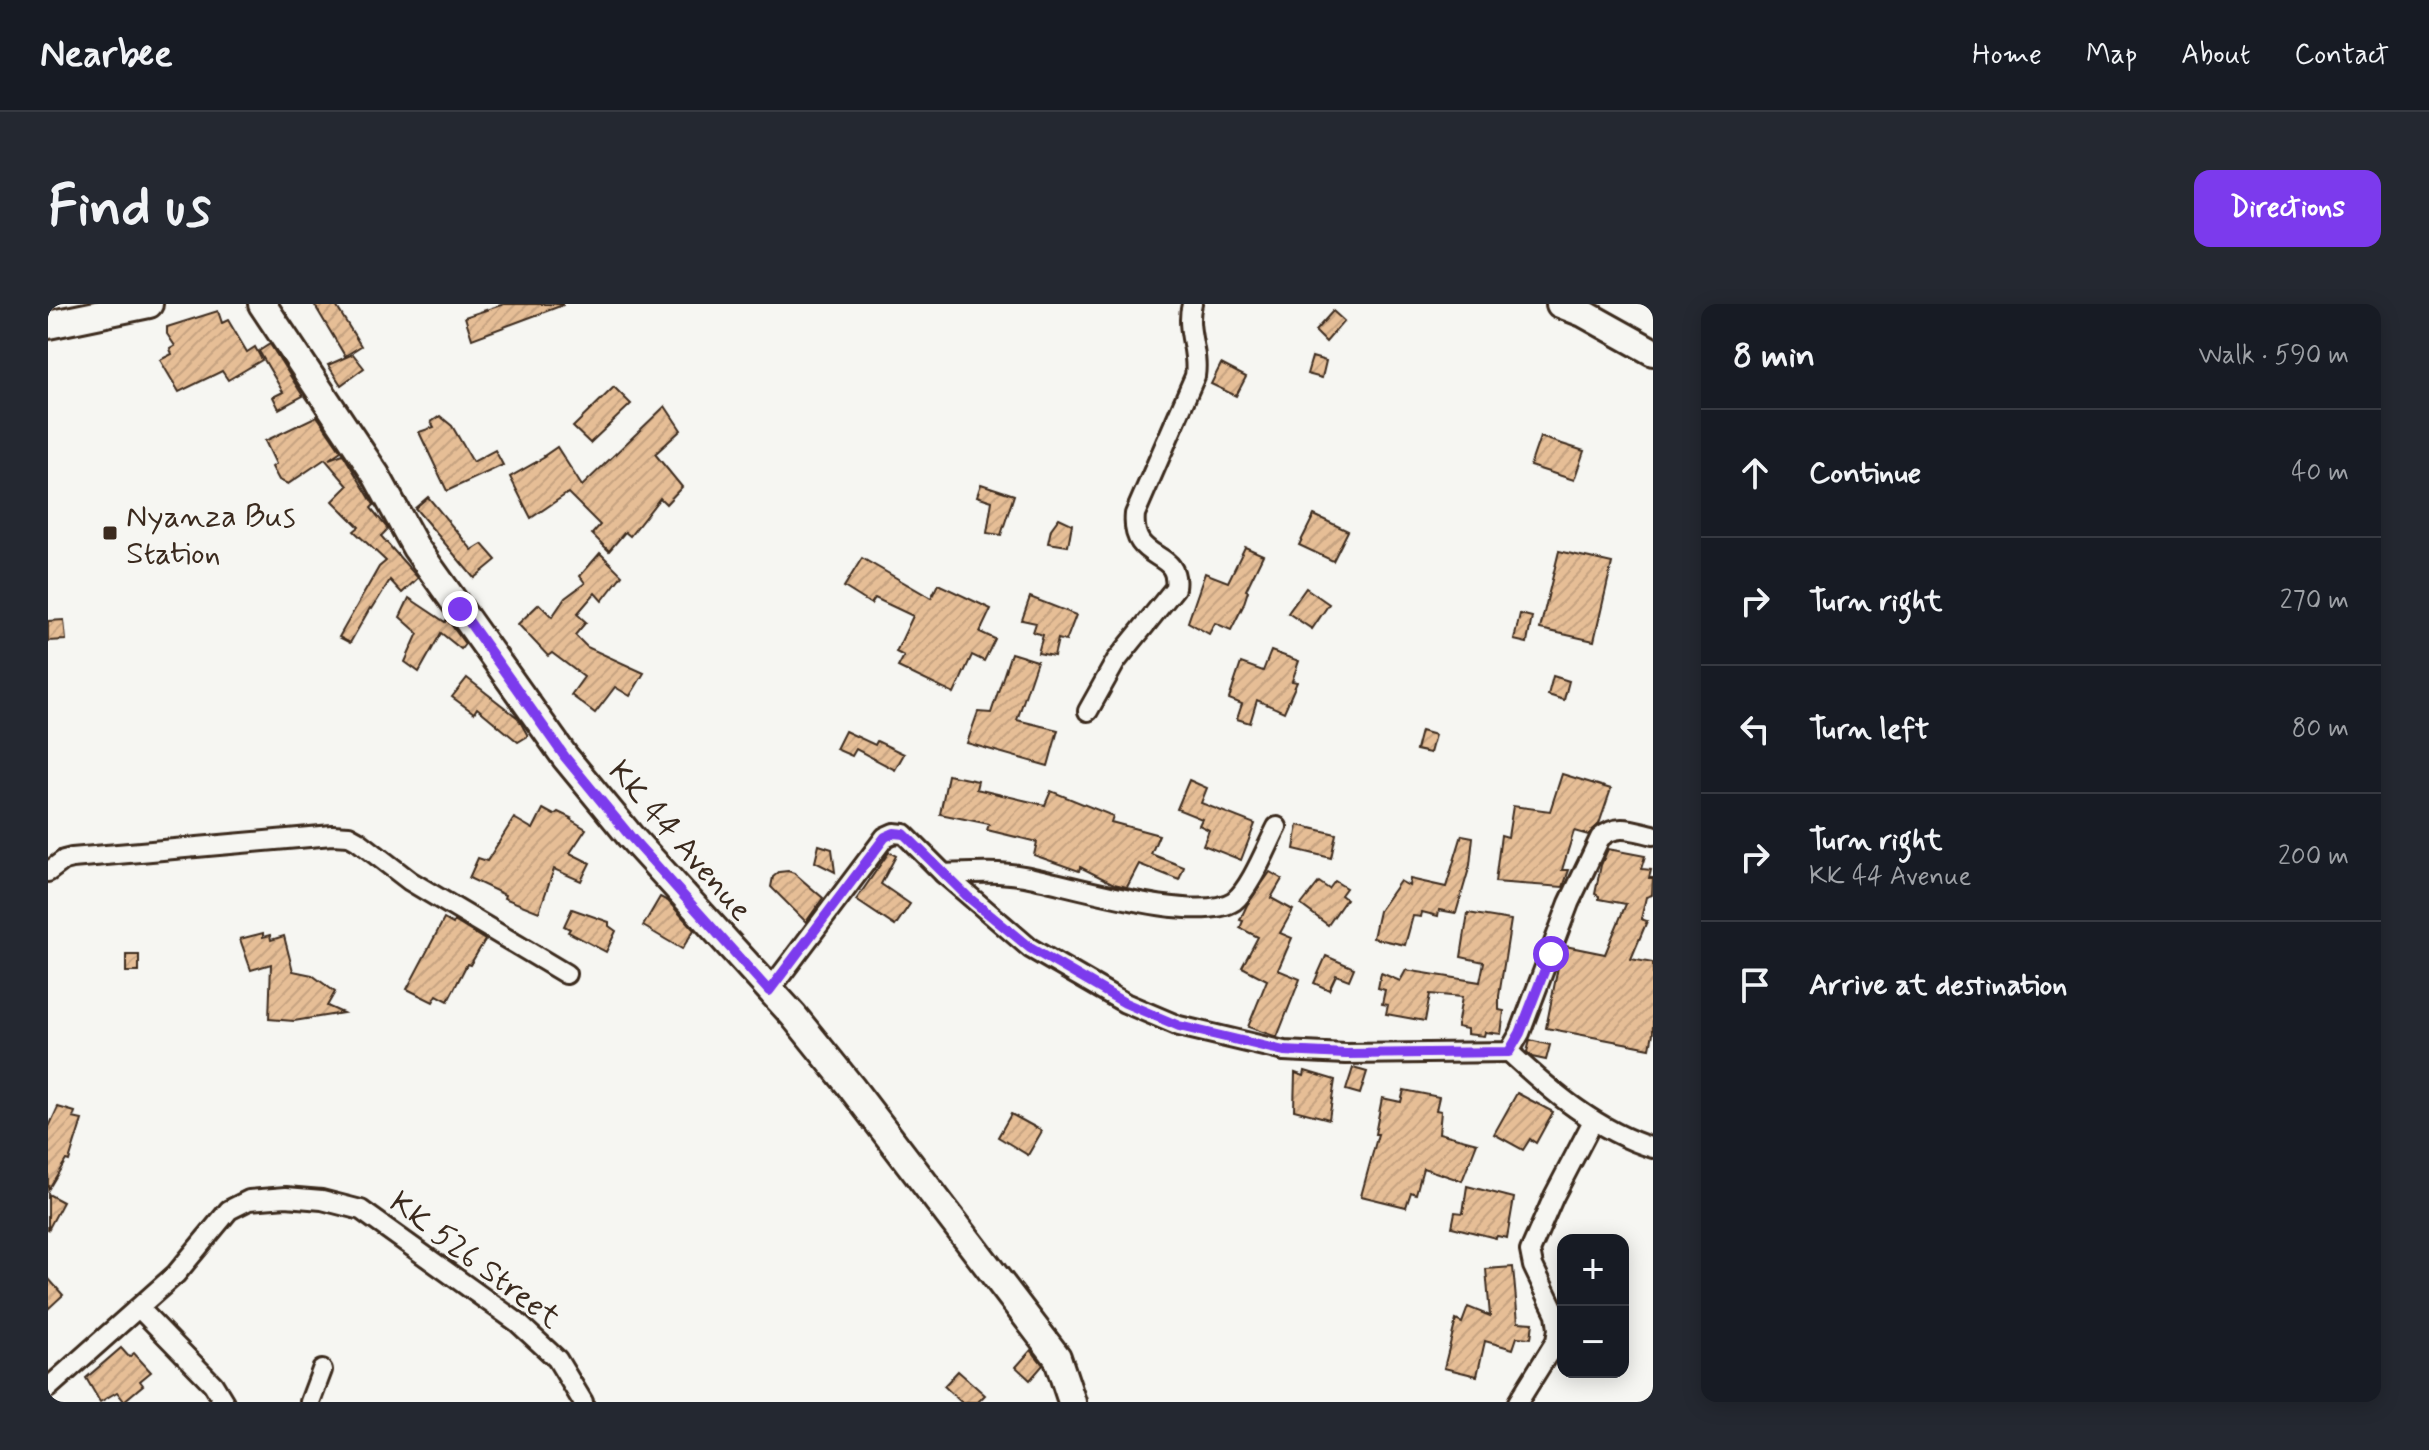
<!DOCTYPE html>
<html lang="en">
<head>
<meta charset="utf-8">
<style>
	:root { --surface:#171b24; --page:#242831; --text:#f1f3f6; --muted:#9ea1a6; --line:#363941; --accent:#7c3aed }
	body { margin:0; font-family:Mynerve,sans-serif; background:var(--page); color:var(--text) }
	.controls { position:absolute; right:24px; bottom:24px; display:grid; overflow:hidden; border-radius:16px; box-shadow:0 4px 20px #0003 }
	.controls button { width:72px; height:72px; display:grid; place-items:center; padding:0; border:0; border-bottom:2px solid var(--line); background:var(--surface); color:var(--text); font:40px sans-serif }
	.stop { position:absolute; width:24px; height:24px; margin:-18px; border:6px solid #7c3aed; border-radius:50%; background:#fff }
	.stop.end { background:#7c3aed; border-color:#fff; box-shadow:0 2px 8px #0008 }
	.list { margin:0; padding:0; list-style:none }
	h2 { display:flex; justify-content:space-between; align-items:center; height:104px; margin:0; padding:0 32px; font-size:34px }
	h2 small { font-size:26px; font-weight:400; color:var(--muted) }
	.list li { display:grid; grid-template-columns:52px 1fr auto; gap:24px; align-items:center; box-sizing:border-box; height:128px; padding:0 32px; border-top:2px solid var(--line) }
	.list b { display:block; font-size:30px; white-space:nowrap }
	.list p { margin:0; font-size:26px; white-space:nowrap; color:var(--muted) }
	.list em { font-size:26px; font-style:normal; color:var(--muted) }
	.icon { flex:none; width:44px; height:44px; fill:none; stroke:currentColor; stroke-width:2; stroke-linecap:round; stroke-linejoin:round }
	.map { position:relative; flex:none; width:1605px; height:1098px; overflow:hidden; border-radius:16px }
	header { display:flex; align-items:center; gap:48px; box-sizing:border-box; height:112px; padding:0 40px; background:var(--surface); border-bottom:2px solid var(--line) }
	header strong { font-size:38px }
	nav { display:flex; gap:44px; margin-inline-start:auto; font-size:28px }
	.intro { display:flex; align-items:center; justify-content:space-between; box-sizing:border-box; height:192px; padding:0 48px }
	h1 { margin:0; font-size:56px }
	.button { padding:20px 36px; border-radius:16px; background:var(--accent); color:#fff; font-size:28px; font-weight:700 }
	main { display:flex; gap:48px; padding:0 48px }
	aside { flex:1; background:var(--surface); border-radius:16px; box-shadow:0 4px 20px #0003 }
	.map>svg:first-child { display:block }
	.building { fill:url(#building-hatch); stroke:#3b2a1e; stroke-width:2 }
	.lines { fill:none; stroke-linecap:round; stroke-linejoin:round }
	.minor-casing { stroke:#3b2a1e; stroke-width:24 }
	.secondary-casing { stroke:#3b2a1e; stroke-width:32 }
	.minor { stroke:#f6f6f2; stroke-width:18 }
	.secondary { stroke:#f6f6f2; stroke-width:26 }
	.route { stroke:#7c3aed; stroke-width:10 }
	.poi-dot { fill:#3b2a1e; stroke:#f6f6f2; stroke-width:3 }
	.labels { text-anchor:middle; stroke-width:6; stroke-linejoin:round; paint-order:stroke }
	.poi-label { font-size:32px; fill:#3b2a1e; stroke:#f6f6f2; text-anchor:start }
	.street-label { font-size:32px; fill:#3b2a1e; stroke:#f6f6f2 }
</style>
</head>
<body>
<header>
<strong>Nearbee</strong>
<nav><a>Home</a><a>Map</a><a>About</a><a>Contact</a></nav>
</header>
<div class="intro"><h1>Find us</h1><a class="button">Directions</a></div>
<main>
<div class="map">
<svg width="1605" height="1098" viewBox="0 0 1605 1098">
	<defs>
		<pattern id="building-hatch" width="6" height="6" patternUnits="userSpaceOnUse" patternTransform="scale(2)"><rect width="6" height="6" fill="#e6be96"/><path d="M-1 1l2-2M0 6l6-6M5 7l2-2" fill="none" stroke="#c6a381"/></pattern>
	</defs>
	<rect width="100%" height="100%" fill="#f6f6f2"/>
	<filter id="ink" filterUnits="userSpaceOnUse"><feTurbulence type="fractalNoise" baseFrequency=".0125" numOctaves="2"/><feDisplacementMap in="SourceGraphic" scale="16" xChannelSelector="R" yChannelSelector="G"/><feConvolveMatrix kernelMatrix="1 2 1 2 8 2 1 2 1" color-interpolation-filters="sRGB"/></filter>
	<g filter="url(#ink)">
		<!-- building -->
		<g class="building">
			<path d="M266 0H287L313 42 297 52Z"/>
			<path d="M456 0H515V1L424 35 417 13Z"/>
			<path d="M170 7 174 19 180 16 199 48 207 43 214 56 180 76 174 67 131 88 112 56 124 50 122 45 127 42 119 30V23Z"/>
			<path d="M1285 7 1296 17 1278 38 1267 27Z"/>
			<path d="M222 40 255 92 231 105 225 93 235 88 211 47Z"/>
			<path d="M305 50 316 64 293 81 280 61Z"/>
			<path d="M1264 53 1278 57 1274 74 1259 70Z"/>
			<path d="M1173 60 1198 73 1188 92 1163 80Z"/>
			<path d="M566 83 583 100 542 139 525 123Z"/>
			<path d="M617 102 633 126 607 150 634 183 618 200 612 194 582 232 577 228 561 247 544 230 552 221 520 189 483 214 462 173 497 153 496 152 509 143 534 182Z"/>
			<path d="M269 112 293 147 281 155 295 150 326 201 323 204 340 225 333 232 370 274 354 289 342 276 324 305 322 304 302 339 291 333 331 263 338 257 306 227 311 223 285 197 300 182 277 155 240 180 231 176 224 163 228 160 217 137Z"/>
			<path d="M392 112 404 122 425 158 447 146 455 161 399 187 371 128 386 123 383 118Z"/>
			<path d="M1492 133 1536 147 1526 176 1482 162Z"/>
			<path d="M933 180 966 191 953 231 939 229 944 197 929 192Z"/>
			<path d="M380 193 424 246 434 240 448 256 426 274 367 204Z"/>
			<path d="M1266 211 1300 227 1285 257 1251 241Z"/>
			<path d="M1011 214 1024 220 1020 242 1000 239 1003 225Z"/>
			<path d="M1197 243 1215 251 1198 286 1200 287 1195 302 1183 326 1167 319 1161 330 1140 318 1157 269 1180 278Z"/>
			<path d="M1511 247 1564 259 1546 337 1492 325Z"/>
			<path d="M552 249 574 271 554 297 547 289 529 310 538 318 527 331 539 343 596 369 582 392 567 383 547 409 523 391 536 373 504 349 500 352 470 320 491 300 504 313 517 294 537 279 532 272Z"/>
			<path d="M814 254 883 294 890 280 943 305 932 328 947 335 936 357 924 351 906 390 850 363 856 352 848 348 865 312 827 294 823 300 796 283Z"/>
			<path d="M1258 284 1281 300 1264 325 1240 309Z"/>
			<path d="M982 293 1028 311 1018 337 1010 335 1006 352 990 349 995 331 985 328 988 319 974 316Z"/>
			<path d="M361 294 397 318 399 315 417 340 413 345 393 329 371 368 357 358 370 329 352 313Z"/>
			<path d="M1472 310 1484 313 1479 339 1466 336Z"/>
			<path d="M16 316 18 336 0 337V317Z"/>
			<path d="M1223 347 1251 357 1244 377 1249 378 1236 408 1209 396 1202 419 1189 415 1194 400 1181 395 1193 359 1215 367Z"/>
			<path d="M963 349 989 357 969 416 1010 426 1000 462 919 439 930 408 943 409Z"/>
			<path d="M1505 372 1521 377 1516 396 1500 391Z"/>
			<path d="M419 374 470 414 480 432 470 438 429 404 426 409 404 393Z"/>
			<path d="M797 427 827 441 829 437 856 450 847 466 808 445 804 452 788 445Z"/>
			<path d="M1373 427 1387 431 1382 449 1368 446Z"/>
			<path d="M1514 470 1563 485 1551 520 1540 531 1526 527 1514 566H1521L1515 583 1447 578 1453 531 1460 533 1465 502 1502 507Z"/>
			<path d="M900 471 930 477 928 485 997 501 1003 487 1065 512 1063 518 1111 531 1103 550 1136 563 1131 576 1091 560 1079 583 1066 580 1032 563 1031 567 986 551 989 538 939 526 941 520 892 510Z"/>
			<path d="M1141 476 1159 484 1153 499 1207 520 1193 556 1155 541 1161 526 1151 521 1154 515 1129 505Z"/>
			<path d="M495 505 506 511 510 508 523 514 522 515 538 525 522 549 542 559 533 577 506 565 491 608 456 594 457 591 421 574 430 554 439 557 466 514 485 525Z"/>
			<path d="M1250 521 1288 530 1283 554 1246 545Z"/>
			<path d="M1414 531 1425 533 1422 561 1408 609 1391 606 1390 612 1374 608 1373 613 1365 612 1357 641 1325 634 1331 607 1352 577 1361 582 1362 575 1398 583Z"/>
			<path d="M771 541 784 545 787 568 767 558Z"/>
			<path d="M1560 545 1597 552 1593 565 1603 566 1601 574H1605L1604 591 1598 593 1593 615 1599 617 1583 655 1605 659V729L1602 744 1498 724 1510 663 1517 642 1557 650 1578 600 1551 595V592L1547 590 1553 561Z"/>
			<path d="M841 548 848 552 833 580 862 600 847 622 808 596Z"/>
			<path d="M740 567 746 569 775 594 758 618 723 583 725 573 731 568Z"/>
			<path d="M1222 568 1234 575 1223 594 1245 606 1232 629 1244 634 1230 666 1252 675 1229 733 1200 723 1219 676 1194 663 1210 633 1192 624 1195 617 1192 616 1199 601Z"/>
			<path d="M1287 577 1298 584 1293 591 1298 595 1280 621 1253 601 1271 578 1281 585Z"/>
			<path d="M612 593 620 597 646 626 634 645 595 622Z"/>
			<path d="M524 605 561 618V622L568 627 558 648 520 628 522 625 516 622Z"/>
			<path d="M1420 609 1463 616 1451 692V706L1456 707 1453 730 1437 728 1436 732 1419 730V725L1409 723 1414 693 1382 690 1377 717 1338 710 1340 701 1334 700 1337 686 1330 684 1333 669 1352 677 1358 666 1432 678 1436 658 1413 653Z"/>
			<path d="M396 615 405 620 406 617 437 636 422 661 419 660 400 697 389 691 385 698 359 685Z"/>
			<path d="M215 629V633L222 631 223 636 236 632 245 667 264 671 287 688 279 702 295 709 246 717 221 715 223 660 203 666 192 635Z"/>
			<rect x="78" y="651" width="13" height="17"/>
			<path d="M1278 652 1306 664 1301 676 1288 671 1281 686 1266 679Z"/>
			<path d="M1482 736 1502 741 1498 756 1484 753 1479 748Z"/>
			<path d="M1305 764 1319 768 1312 790 1298 786Z"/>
			<path d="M1257 767 1287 776 1281 815 1246 806 1247 769 1256 772Z"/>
			<path d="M1356 786 1391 793 1388 806 1393 807 1391 829 1429 839 1414 877 1375 864 1368 890 1363 888 1358 903 1313 892 1330 830H1327L1334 794 1353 798Z"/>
			<path d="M1469 789 1505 808 1488 839 1482 835 1475 846 1446 830Z"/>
			<path d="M10 803 27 808 25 814 34 816 21 857 18 856 0 886V825Z"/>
			<path d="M963 810 994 827 980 851 950 833Z"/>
			<path d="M1419 882 1466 894 1459 934 1449 932 1448 934 1404 923 1407 908 1415 909Z"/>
			<path d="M0 890 15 898 0 926Z"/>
			<path d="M1465 963 1470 1018 1485 1019 1483 1034 1469 1033 1465 1045 1437 1037 1429 1072 1396 1064 1408 1016 1414 1019 1420 1003 1442 1012 1438 965Z"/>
			<path d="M0 974 15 991 0 1005Z"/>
			<path d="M73 1044 81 1053 86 1049 103 1068 92 1077 95 1081 76 1097 69 1088 52 1098 38 1074Z"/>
			<path d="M983 1046 995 1061 982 1076 968 1063Z"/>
			<path d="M910 1067 937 1091 930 1098H913L896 1082Z"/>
		</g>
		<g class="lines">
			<!-- minor casing -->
			<g class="minor-casing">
				<g id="minor">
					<path d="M1040 407 1068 357 1127 284C1133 243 1082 261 1087 210L1147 72C1151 47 1137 26 1144 0"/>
					<path d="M0 568 16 556 24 554 284 531 301 532 310 537 362 577 518 670"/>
					<path d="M896 570 982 644 1077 699 1131 722 1236 747 1298 750 1461 748 1472 729 1521 599 1552 534C1569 519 1584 526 1605 531"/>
					<path d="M721 687 837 533 846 529 856 530 896 570C923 569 949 567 976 572 1020 580 1150 621 1186 597 1203 584 1219 542 1229 523"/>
					<path d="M1461 748C1503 787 1549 827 1605 844"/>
					<path d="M91 1004 165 1080 176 1098"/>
					<path d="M0 1084 128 970 181 906 201 896 238 893 274 896 313 906 469 1018 509 1055 535 1098"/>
					<path d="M262 1098 274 1066"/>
					<path d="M1470 1098 1508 1037 1510 1025 1508 1010 1485 962 1482 947 1506 892 1545 817"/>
				</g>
			</g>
			<!-- secondary casing -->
			<g class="secondary-casing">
				<g id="secondary">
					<path d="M214 0 328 171 368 244 517 453 582 532 745 711 803 783 1009 1053 1024 1098"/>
					<path d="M1512 0 1535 9 1605 48"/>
					<path d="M0 21 101 0"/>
				</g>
			</g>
			<!-- minor -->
			<use href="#minor" class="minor"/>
			<!-- secondary -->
			<use href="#secondary" class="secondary"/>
		</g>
	</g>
	<g class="lines" filter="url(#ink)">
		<!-- route -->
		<path class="route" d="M412 305 517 453 582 532 721 687 837 533 846 529 856 530 920 593 982 644 1077 699 1131 722 1236 747 1298 750 1461 748 1472 729 1503 650"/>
	</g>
	<!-- markers -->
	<rect class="poi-dot" x="54" y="221" width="16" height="16" rx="4"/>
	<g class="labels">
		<!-- poi labels -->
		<g class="poi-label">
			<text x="78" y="222">Nyanza Bus<tspan x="78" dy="37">Station</tspan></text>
		</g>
		<!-- street labels -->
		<g class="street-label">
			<text transform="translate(633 536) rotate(49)" y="11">KK 44 Avenue</text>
			<text transform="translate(428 955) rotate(37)" y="11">KK 526 Street</text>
		</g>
	</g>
</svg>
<div class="controls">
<button>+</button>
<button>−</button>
</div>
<div class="stop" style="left:1503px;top:650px"></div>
<div class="stop end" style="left:412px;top:305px"></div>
</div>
<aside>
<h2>8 min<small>Walk · 590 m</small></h2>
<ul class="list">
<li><svg class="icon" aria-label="ahead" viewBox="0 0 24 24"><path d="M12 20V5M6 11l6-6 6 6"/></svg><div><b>Continue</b></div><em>40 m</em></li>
<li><svg class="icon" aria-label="right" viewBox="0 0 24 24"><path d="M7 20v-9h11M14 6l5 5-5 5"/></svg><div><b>Turn right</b></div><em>270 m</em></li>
<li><svg class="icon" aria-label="left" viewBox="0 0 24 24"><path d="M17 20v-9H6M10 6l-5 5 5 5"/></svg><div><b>Turn left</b></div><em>80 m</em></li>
<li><svg class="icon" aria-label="right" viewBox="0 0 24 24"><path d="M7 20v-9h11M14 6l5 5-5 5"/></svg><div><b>Turn right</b><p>KK 44 Avenue</p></div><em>200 m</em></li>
<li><svg class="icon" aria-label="arrive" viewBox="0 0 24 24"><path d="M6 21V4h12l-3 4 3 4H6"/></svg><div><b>Arrive at destination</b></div></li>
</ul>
</aside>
</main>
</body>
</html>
